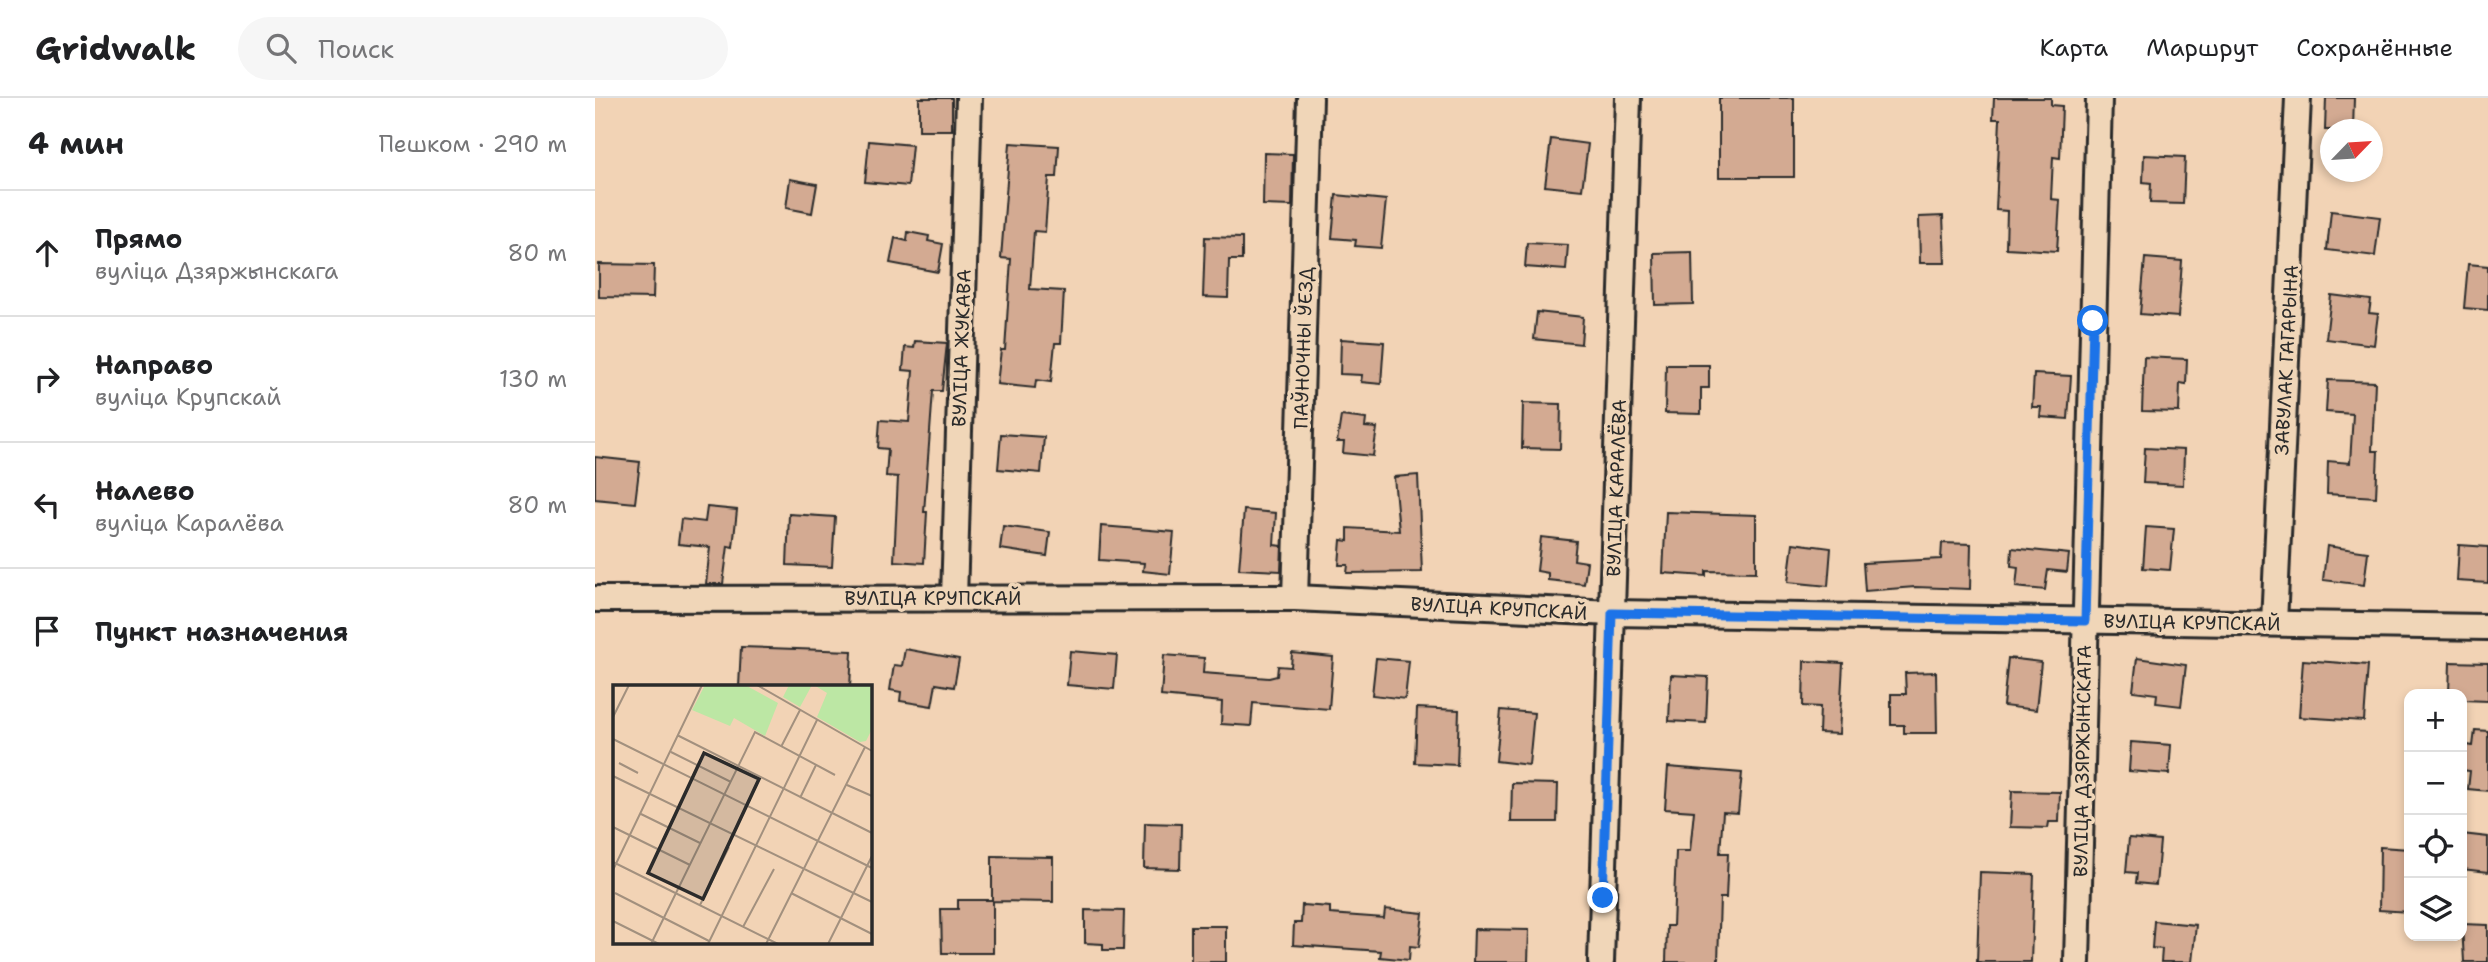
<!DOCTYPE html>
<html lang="ru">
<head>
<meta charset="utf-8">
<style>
	:root { --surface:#fff; --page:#f6f6f6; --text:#202124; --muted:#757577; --line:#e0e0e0 }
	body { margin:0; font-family:"Shantell Sans",sans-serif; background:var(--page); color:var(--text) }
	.controls { position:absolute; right:21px; bottom:21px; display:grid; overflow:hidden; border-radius:14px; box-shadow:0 4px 10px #0003 }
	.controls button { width:63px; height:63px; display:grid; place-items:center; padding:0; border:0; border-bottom:2px solid var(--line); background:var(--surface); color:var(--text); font:35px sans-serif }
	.compass { position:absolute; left:1725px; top:21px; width:63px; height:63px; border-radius:50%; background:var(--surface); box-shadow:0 4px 10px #0003; rotate:65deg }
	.stop { position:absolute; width:21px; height:21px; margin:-16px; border:5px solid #1a73e8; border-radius:50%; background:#fff }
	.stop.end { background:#1a73e8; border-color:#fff; box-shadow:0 2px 7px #0008 }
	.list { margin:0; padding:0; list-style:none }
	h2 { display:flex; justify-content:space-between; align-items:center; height:91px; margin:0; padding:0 28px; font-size:30px }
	h2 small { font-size:23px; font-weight:400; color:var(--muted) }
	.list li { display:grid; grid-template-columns:46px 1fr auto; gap:21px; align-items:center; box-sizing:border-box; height:126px; padding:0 28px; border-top:2px solid var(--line) }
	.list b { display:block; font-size:26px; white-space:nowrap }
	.list p { margin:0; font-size:23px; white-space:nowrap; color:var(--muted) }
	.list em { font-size:23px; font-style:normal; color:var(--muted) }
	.icon { flex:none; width:38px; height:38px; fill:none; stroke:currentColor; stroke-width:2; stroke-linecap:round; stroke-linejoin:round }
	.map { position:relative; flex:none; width:1893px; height:864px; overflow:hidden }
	header { display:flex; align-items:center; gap:42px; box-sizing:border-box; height:98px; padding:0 35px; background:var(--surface); border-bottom:2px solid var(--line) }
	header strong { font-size:33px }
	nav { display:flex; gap:38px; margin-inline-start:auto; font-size:24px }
	.search { width:490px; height:63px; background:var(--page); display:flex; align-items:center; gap:18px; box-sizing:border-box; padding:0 24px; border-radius:38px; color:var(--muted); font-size:26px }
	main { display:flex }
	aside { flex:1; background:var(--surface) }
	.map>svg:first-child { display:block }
	.building { fill:#d3aa92; stroke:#2b2b2b; stroke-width:2 }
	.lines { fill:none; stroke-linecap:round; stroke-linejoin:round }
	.minor-casing { stroke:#2b2b2b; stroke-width:30 }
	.minor { stroke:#f0d6b8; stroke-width:24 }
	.route { stroke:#1a73e8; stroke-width:9 }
	.labels { text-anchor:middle; stroke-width:7; stroke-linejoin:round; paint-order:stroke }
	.street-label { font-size:19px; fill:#2b2b2b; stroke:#f0d6b8 }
	.inset-road { fill:none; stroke:#a2907e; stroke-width:2 }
	.view { fill:#2b2b2b; fill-opacity:0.15; stroke:#2b2b2b; stroke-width:3.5 }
	.inset-edge { fill:none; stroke:#2b2b2b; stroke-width:3.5 }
</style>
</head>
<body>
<header>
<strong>Gridwalk</strong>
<div class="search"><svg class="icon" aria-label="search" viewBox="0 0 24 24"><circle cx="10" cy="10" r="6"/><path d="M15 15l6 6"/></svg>Поиск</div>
<nav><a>Карта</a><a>Маршрут</a><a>Сохранённые</a></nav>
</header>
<main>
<aside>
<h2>4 мин<small>Пешком · 290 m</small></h2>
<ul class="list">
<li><svg class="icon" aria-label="ahead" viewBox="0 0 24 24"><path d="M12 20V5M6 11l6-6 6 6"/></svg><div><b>Прямо</b><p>вуліца Дзяржынскага</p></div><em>80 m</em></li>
<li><svg class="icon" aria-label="right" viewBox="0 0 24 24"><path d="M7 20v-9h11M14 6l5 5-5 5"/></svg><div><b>Направо</b><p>вуліца Крупскай</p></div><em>130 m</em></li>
<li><svg class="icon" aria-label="left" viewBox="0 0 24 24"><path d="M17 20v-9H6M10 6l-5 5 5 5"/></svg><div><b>Налево</b><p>вуліца Каралёва</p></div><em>80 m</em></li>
<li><svg class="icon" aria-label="arrive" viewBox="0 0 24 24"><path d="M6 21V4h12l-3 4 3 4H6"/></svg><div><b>Пункт назначения</b></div></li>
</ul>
</aside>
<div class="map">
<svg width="1893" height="864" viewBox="0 0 1893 864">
	<rect width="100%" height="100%" fill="#f2d3b5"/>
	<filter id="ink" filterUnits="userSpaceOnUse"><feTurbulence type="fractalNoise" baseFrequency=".0143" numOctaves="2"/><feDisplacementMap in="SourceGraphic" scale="14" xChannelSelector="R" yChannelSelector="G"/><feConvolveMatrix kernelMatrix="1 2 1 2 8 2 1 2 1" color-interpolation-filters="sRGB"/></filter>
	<g filter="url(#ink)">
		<!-- building -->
		<g class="building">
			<rect x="324" y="0" width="33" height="32"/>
			<rect x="1124" y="0" width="75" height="79"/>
			<path d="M1399 0H1456V7L1467 8 1465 60 1458 59 1456 101 1465 102 1462 153 1411 150 1412 113 1401 112 1405 21H1398Z"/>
			<path d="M1731 0H1759L1758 32H1730Z"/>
			<path d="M956 41 993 46 987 92 950 88Z"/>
			<path d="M274 43 317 47 313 88 270 84Z"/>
			<path d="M415 45 464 48 462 79H454L450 134 439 133 435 191 469 193 466 245H460L456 284 441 282 440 290 402 286 406 252H410L416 161 406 160Z"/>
			<path d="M669 55 698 56 697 108 668 107Z"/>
			<path d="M1549 57 1590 59 1588 106 1555 105 1556 85 1548 84Z"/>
			<path d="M195 81 222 86 217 115 191 110Z"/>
			<path d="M741 97 791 102 786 150 760 148 761 142 737 140Z"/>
			<path d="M1736 113 1785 119 1780 158 1732 152Z"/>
			<path d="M1348 118 1350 165H1325L1324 119Z"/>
			<path d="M313 134 334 138 333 143 348 146 343 174 295 165 300 140 312 143Z"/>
			<path d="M610 139 647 140V162H634L633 200 608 199Z"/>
			<path d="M932 145 973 147 971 172 930 169Z"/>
			<path d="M1097 154 1098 206 1060 207 1059 155Z"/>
			<path d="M1550 160 1587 163 1583 219 1545 216Z"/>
			<path d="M4 166 59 167 58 200 4 199Z"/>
			<path d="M1873 166 1893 168V212L1869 210Z"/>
			<path d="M1736 197 1776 202 1774 215 1783 216 1779 247 1731 241Z"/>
			<path d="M942 214 988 219 986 246 939 241Z"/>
			<path d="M746 241 789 244 786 286 766 284 767 277 745 276Z"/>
			<path d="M320 243 352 245 347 293H338L329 414H332L329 465 299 463 303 379 291 378 293 351 283 350 285 322 314 324 318 273 308 272 310 249 319 250Z"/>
			<path d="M1549 259 1592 261 1591 286 1585 285 1584 314 1547 313Z"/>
			<path d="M1071 267H1114V290H1106V316L1070 315Z"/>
			<path d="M1439 276 1476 278 1473 321 1445 319 1446 309H1437Z"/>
			<path d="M1733 282 1780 284 1777 353H1783L1781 399 1732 396 1733 363 1755 365 1758 316 1731 314Z"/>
			<path d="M928 305 966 306 965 351 927 350Z"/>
			<path d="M746 318 771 321 770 329 782 330 778 358 748 355 749 344H742Z"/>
			<path d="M406 336 449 339 446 375 403 371Z"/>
			<path d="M1550 350 1589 352 1588 387 1548 385Z"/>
			<path d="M0 359 45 364 40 405 0 401Z"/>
			<path d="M823 377 827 474 752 475 753 467H744L746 442 753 443V430L804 433 799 379Z"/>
			<path d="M112 409 142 412 138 449 133 448 128 486H111L115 449 83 446 86 421 110 424Z"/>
			<path d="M649 412 681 415 679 447 687 448 686 473 644 471Z"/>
			<path d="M1071 414 1161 417V474L1111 473V478L1068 475Z"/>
			<path d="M194 416 240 419 237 469 192 467Z"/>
			<path d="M408 428 455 434 452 458 405 451Z"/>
			<path d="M506 428 579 434 575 476 548 473 549 465 504 462Z"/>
			<path d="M1551 429 1579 431 1575 472 1548 470Z"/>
			<path d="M946 439 981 443 979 462 992 464 989 486 953 482V475L942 473Z"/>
			<path d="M1198 445 1236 450 1233 488 1193 484Z"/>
			<path d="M1347 445 1376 446 1375 491 1320 489 1270 493 1268 465 1346 461Z"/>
			<path d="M1864 447 1893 449V485L1862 483Z"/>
			<path d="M1732 448 1773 454 1769 487 1728 482Z"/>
			<path d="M1417 450 1474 456 1472 474 1453 472 1450 492 1421 489 1423 469 1416 468Z"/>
			<path d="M146 549 257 553 255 589H144Z"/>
			<path d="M310 551 364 561 359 589 341 586 337 608 305 603 306 594 295 592 299 567 307 568Z"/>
			<path d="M475 553 522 557 519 591 472 587Z"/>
			<path d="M697 555 738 559 734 611 658 605 656 628 626 626 627 604 566 598 569 557 609 560 608 575 674 580 682 578 683 568 696 569Z"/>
			<path d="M781 560 814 563 810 601 777 597Z"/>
			<path d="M1413 560 1446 564 1441 612 1408 608Z"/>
			<path d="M1542 560 1591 567 1586 608 1561 605 1562 596 1538 593Z"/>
			<path d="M1708 562 1773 567 1769 623 1704 619Z"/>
			<path d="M1209 563 1248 565 1244 636 1224 635 1225 609 1208 608Z"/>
			<path d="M1855 564 1893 565V603L1867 602V596H1854Z"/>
			<path d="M1341 574 1342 635H1309V627H1296V596H1311L1310 575Z"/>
			<path d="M1076 577 1113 579 1111 625 1074 623Z"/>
			<path d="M822 610 864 612 862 667 820 665Z"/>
			<path d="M906 612 939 615 934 667 901 663Z"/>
			<path d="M1880 632 1893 633V693L1873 691 1875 673 1867 672V646L1878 648Z"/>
			<path d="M1536 644 1576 647 1574 676 1534 673Z"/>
			<path d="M1073 669 1147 675 1143 715 1128 714 1125 755H1133L1131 800H1125L1123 864H1071L1072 828H1078L1081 753H1095L1099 713 1070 711Z"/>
			<path d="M917 685 963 686 962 724H916Z"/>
			<path d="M1417 693 1465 694 1464 724H1454L1453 730 1415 729Z"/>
			<path d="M550 725 586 726 585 771 549 770Z"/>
			<path d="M1867 736 1893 739V774L1867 771Z"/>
			<path d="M1534 740 1565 743 1561 787 1541 785 1542 775 1531 774Z"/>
			<path d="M1785 749 1814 751V814L1784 812Z"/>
			<path d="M397 758 458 759V804L398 803V855H347L346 811H363V802H397Z"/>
			<path d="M1385 774 1439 776 1436 864H1382Z"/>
			<path d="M707 807 735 809V816L789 820 790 811 828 815 824 849 815 848 814 862 785 859 786 853 698 847 699 825H706Z"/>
			<path d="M490 812 529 813 528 852H508V846L490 845Z"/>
			<path d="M1559 823 1601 827 1597 864H1566L1567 851 1557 850Z"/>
			<path d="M1867 826 1893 827V864H1869Z"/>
			<rect x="596" y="828" width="35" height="36"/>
			<path d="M879 831 934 832 933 864H878Z"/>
		</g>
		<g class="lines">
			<!-- minor casing -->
			<g class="minor-casing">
				<g id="minor">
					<path d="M359 500 374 0"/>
					<path d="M700 500 715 0"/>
					<path d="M0 501 700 500 1017 515 1893 529"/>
					<path d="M1679 525 1703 0"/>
					<path d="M1006 864 1033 0"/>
					<path d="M1482 864 1504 0"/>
				</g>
			</g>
			<!-- minor -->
			<use href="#minor" class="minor"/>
		</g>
	</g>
	<g class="lines" filter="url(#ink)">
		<!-- route -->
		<path class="route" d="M1008 800 1017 515 1490 523 1498 223"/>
	</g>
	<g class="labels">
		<!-- street labels -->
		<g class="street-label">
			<text transform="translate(366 250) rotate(-88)" y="7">ВУЛІЦА ЖУКАВА</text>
			<text transform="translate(708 250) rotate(-88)" y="7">ПАЎНОЧНЫ ЎЕЗД</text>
			<text transform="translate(1691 262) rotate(-87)" y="7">ЗАВУЛАК ГАГАРЫНА</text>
			<text transform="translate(1021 390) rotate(-88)" y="7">ВУЛІЦА КАРАЛЁВА</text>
			<text x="338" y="507">ВУЛІЦА КРУПСКАЙ</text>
			<text transform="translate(904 510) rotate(3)" y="7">ВУЛІЦА КРУПСКАЙ</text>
			<text transform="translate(1597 524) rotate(1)" y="7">ВУЛІЦА КРУПСКАЙ</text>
			<text transform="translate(1487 663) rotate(-89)" y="7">ВУЛІЦА ДЗЯРЖЫНСКАГА</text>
		</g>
	</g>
	<!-- overview -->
	<g transform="translate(18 587)">
		<rect width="259" height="259" fill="#f2d3b5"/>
		<path d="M92 0H132L165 18 152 51 121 33 117 41 79 25ZM176 0H199L187 22 170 12ZM201 0H259V44L253 56 247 57 204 32 214 8Z" fill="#bce7a4"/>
		<path class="inset-road" d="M144 0 259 66M0 32 16 0M64 50 259 148M0 54 259 183M168 62 187 25M58 67 118 97M6 78 25 88M0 91 259 217M234 100 259 111M187 113 203 80M28 129 87 158M0 142 77 180M0 177 165 259M0 185 89 0M2 208 96 256M178 208 259 249M87 220 116 162M0 236 46 259M130 242 161 184M38 259 142 47 222 90M95 259 204 35M153 259 252 62M215 259 259 171"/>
		<path class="view" d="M91 68 146 94 90 214 35 188Z"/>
		<rect width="259" height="259" class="inset-edge"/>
	</g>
</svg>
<div class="controls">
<button>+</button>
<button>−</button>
<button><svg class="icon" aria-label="locate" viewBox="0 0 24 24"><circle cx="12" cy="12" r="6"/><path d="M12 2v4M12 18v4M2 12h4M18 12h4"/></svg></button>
<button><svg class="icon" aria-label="layers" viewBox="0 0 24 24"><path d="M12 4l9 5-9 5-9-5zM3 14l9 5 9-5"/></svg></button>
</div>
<svg class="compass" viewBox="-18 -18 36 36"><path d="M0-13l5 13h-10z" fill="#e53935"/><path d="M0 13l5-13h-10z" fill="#757577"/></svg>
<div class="stop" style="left:1498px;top:223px"></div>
<div class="stop end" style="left:1008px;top:800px"></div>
</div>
</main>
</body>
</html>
